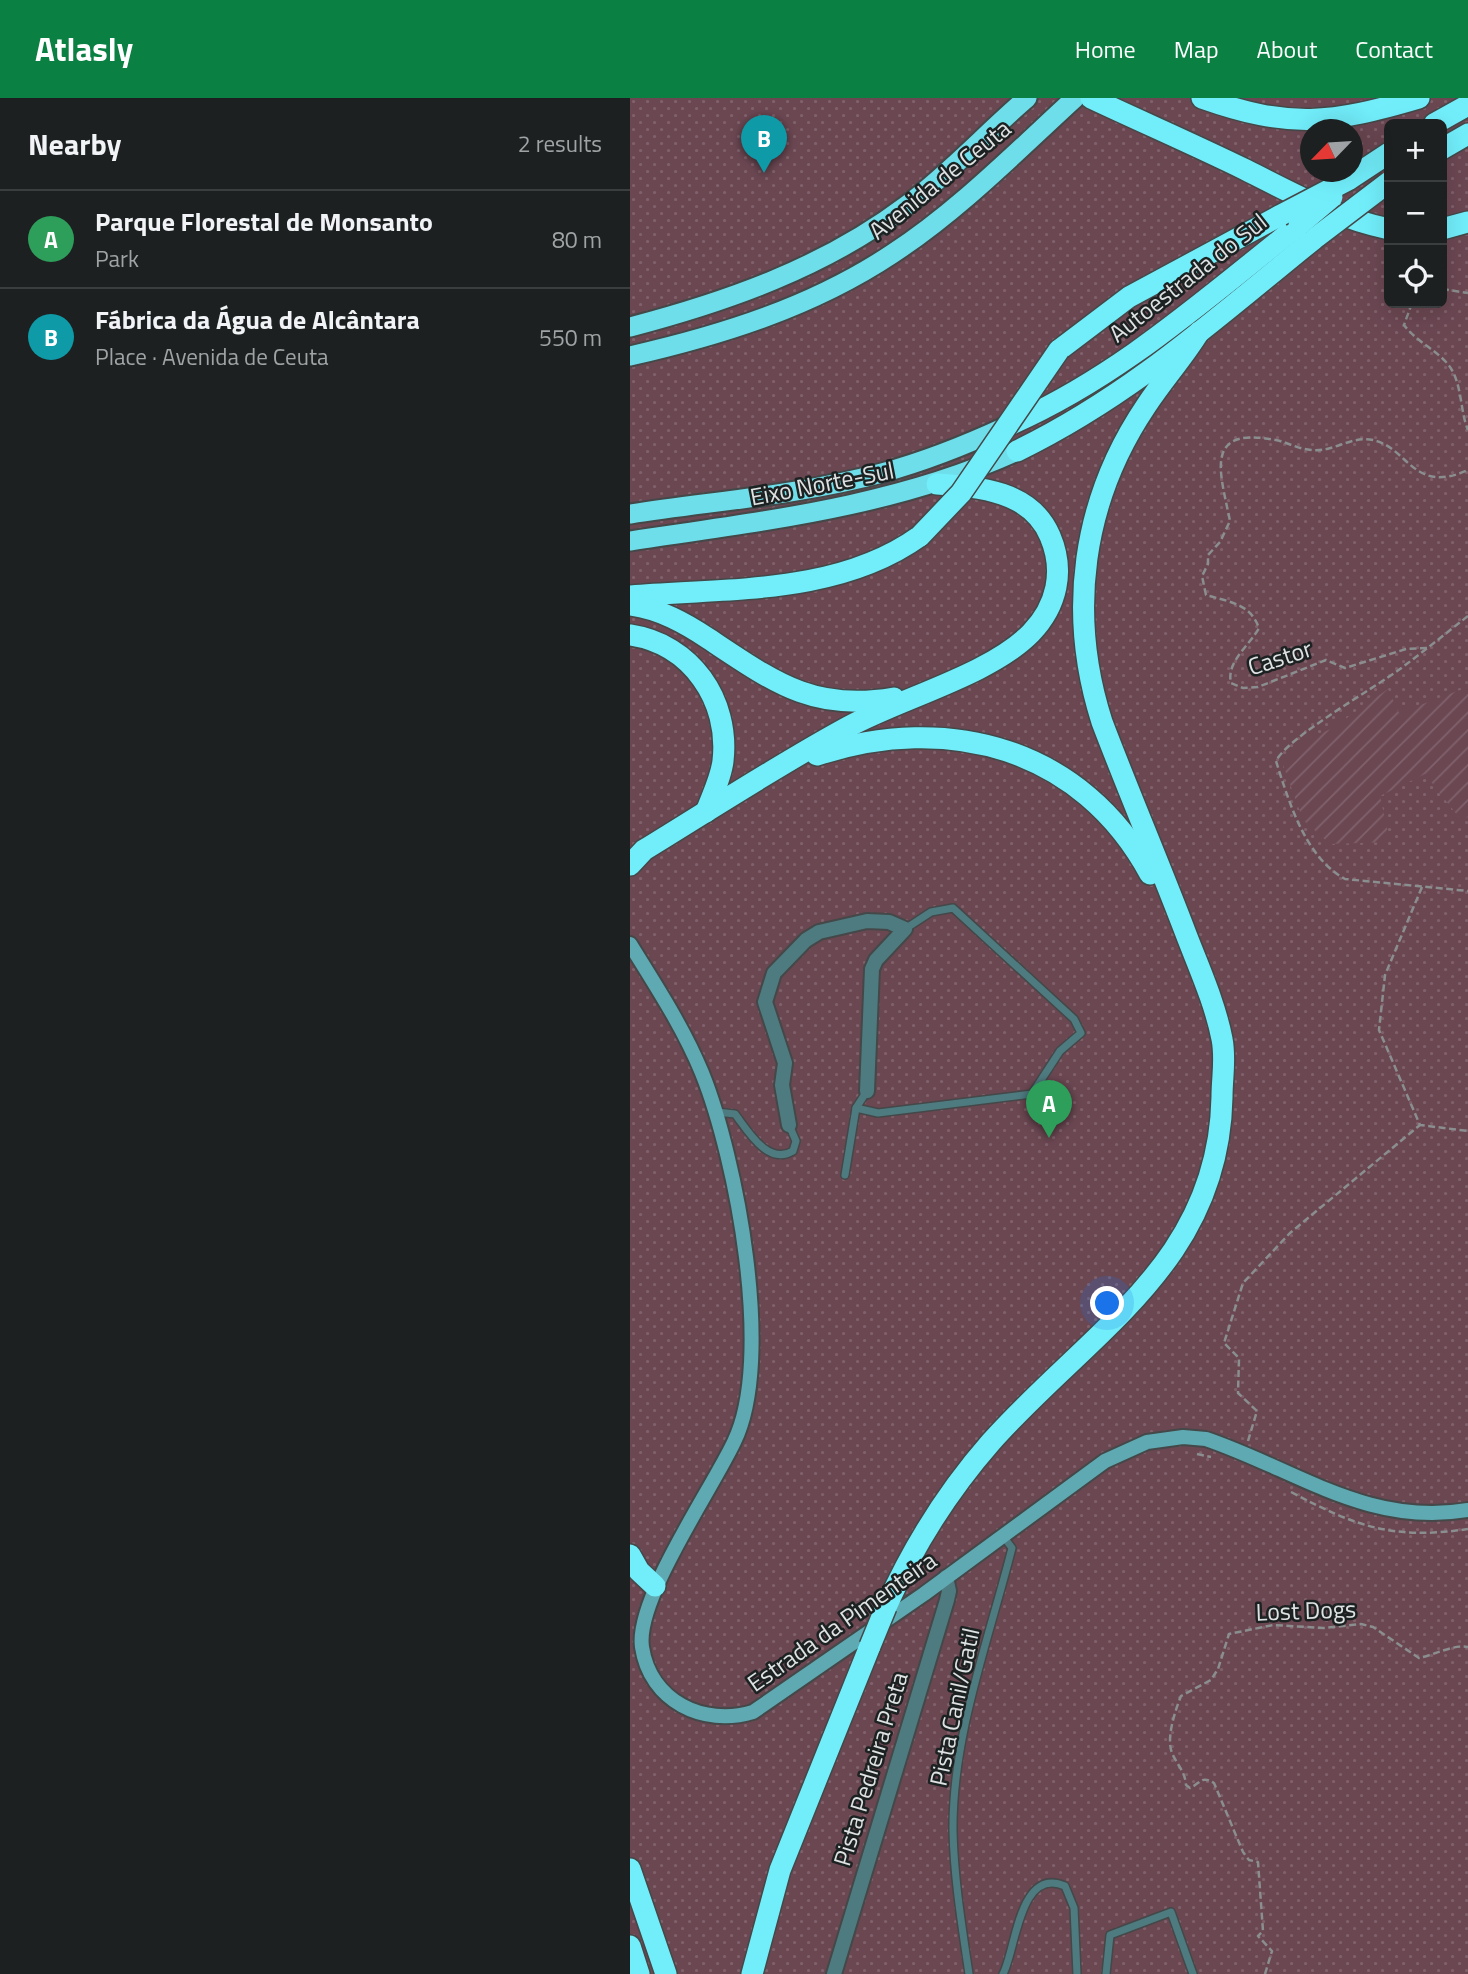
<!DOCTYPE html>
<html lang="en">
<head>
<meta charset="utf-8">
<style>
	:root { --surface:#1c2020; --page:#252829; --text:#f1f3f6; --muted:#a0a3a5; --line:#3a3e3e; --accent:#0b8043 }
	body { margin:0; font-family:"Titillium Web",sans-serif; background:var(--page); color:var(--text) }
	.controls { position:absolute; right:21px; top:21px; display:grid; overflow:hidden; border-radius:10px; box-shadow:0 7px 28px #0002 }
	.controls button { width:63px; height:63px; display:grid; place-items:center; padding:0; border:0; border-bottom:2px solid var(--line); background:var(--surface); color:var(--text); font:35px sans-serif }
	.compass { position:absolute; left:670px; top:21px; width:63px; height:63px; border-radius:50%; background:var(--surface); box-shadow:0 7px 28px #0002; rotate:245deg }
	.you { position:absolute; left:478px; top:1206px; width:24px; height:24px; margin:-18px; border:5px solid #fff; border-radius:50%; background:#1a73e8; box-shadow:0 0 0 10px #1a73e833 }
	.badge { display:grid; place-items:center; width:46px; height:46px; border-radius:50%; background:var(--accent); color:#fff; font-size:23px; font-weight:700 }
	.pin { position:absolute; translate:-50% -58px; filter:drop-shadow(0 2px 4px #0008) }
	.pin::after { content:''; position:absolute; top:37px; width:24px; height:21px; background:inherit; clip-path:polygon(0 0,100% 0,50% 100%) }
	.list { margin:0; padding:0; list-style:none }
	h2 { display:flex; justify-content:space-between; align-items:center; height:91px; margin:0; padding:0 28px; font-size:30px }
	h2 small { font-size:23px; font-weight:400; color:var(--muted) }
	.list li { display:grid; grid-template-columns:46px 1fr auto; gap:21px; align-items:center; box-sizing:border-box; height:98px; padding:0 28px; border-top:2px solid var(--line) }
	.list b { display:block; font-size:26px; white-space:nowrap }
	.list p { margin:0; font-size:23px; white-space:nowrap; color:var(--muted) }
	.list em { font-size:23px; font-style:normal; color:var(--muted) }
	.icon { flex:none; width:38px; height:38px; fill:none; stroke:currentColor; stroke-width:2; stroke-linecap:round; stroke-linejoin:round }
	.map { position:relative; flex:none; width:838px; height:1876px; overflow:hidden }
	header { display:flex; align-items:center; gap:42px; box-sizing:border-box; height:98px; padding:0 35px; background:var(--accent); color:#fff }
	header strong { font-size:33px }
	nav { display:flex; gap:38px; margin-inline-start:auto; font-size:24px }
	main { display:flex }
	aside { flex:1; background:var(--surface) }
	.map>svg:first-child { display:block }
	.park { fill:url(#park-dots); fill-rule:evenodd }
	.garden { fill:url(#garden-furrows) }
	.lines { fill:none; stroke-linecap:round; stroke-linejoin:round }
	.service-casing { stroke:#444848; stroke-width:10 }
	.minor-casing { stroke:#444848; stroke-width:18 }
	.secondary-casing { stroke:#444848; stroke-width:18 }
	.trunk-casing { stroke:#444848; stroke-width:23 }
	.motorway-casing { stroke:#444848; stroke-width:24 }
	.path { stroke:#8a8e8e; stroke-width:2.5; stroke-dasharray:7 3.5; stroke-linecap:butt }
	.service { stroke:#4e7b80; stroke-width:7 }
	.minor { stroke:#4e7b80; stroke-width:14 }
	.secondary { stroke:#5ea9b2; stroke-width:14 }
	.trunk { stroke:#6edeea; stroke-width:19 }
	.motorway { stroke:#72eefb; stroke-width:21 }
	.motorway-bridge-casing { stroke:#444848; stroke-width:24; stroke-linecap:butt }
	.motorway-bridge { stroke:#72eefb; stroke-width:21 }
	.labels { text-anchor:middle; stroke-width:5; stroke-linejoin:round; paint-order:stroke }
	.street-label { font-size:24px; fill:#dfe2e2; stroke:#1c2121 }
</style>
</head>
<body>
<header>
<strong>Atlasly</strong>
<nav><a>Home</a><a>Map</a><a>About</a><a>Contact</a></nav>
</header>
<main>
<aside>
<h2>Nearby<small>2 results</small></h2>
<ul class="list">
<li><span class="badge" style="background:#2e9e5b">A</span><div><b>Parque Florestal de Monsanto</b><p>Park</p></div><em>80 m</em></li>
<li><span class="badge" style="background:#0f9aa8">B</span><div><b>Fábrica da Água de Alcântara</b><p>Place · Avenida de Ceuta</p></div><em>550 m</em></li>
</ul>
</aside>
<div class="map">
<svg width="838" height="1876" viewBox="0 0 838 1876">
	<defs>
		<pattern id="park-dots" width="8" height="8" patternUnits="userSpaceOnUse" patternTransform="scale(1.75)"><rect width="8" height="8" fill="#6b4752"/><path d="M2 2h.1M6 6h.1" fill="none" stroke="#80616b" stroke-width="1.8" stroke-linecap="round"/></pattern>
		<pattern id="garden-furrows" width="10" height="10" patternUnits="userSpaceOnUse" patternTransform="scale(1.75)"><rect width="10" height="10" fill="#6b4752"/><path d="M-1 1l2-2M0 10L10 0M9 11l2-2" fill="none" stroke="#80616b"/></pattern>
	</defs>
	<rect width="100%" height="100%" fill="#262b2b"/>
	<!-- park -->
	<path class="park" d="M0 0H838V1876H0ZM759 26H812V205H759ZM680 32H722V74H680Z"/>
	<!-- garden -->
	<path class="garden" d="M838 589V719L831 722 795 676 750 698 760 744 700 746 673 722 652 664 673 643 701 631 758 591 769 615Z"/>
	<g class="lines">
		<!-- service casing -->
		<g class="service-casing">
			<g id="service">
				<path d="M226 1010 248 1015 402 996 430 953 451 935 444 921 323 810 301 814 275 831"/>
				<path d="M87 1014 105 1016C118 1033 138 1068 163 1053L166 1043 159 1027"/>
				<path d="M215 1077 226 1010 237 993"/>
				<path d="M339 1876C332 1829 324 1780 323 1733 322 1638 359 1541 382 1450L373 1438"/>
				<path d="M373 1876C386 1852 389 1768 435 1788L444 1810 447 1876"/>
				<path d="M476 1876 480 1837 541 1814 563 1876"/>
			</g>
		</g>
		<!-- minor casing -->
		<g class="minor-casing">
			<g id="minor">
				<path d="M159 1027 152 987 155 965 135 904 144 875 176 842 189 834 237 823 259 824 275 831 246 862 242 871 237 993"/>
				<path d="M204 1876 317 1502 319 1493 316 1479"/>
			</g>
		</g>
		<!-- secondary casing -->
		<g class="secondary-casing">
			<path id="secondary" d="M0 846C26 888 53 929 72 975 106 1059 145 1261 104 1344 82 1391 5 1502 12 1549 20 1603 73 1629 123 1614L294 1496 475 1363 517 1344 553 1339 576 1341C667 1372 738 1429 838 1412"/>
		</g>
		<!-- trunk casing -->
		<g class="trunk-casing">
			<g id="trunk">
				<path d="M0 229C99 203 195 169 277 107 320 75 356 35 397 0"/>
				<path d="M0 258C92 237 182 209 262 156 328 113 386 54 445 0"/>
				<path d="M0 416C84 403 170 397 252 375 296 363 336 347 377 328"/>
				<path d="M0 443C133 423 264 409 387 353"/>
			</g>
		</g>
		<!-- motorway casing -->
		<g class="motorway-casing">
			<g id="motorway">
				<path d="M461 0C512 24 565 47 616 72 664 96 706 120 759 131"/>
				<path d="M572 0C660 31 701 26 789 0"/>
				<path d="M804 26 838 7"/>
				<path d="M812 51 838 36"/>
				<path d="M718 82 759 55"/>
				<path d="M812 131 838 124"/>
				<path d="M429 252 499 199 651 117"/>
				<path d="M377 328C488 280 575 201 669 127"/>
				<path d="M387 353C502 297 586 220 684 141"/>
				<path d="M0 498C97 490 208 497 290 438"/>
				<path d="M0 507C30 511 55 525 79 541 144 584 183 614 264 600"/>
				<path d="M0 537C61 546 100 602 93 663 91 680 82 698 76 714"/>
				<path d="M187 657C318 614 452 650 520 776"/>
				<path d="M0 767 14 752C81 711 148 667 218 629 271 600 360 577 401 535 427 508 435 473 420 438 401 393 350 389 307 386"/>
				<path d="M0 1457 9 1473 25 1488"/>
				<path d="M256 1509C283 1449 318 1393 361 1344 460 1233 589 1165 592 999 592 979 596 961 592 941 585 905 569 870 556 836 529 765 499 695 472 624 437 515 452 403 516 308 533 282 553 260 569 234"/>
				<path d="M0 1771 36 1876"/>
				<path d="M0 1848 9 1876"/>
				<path d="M122 1876 150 1772 240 1548"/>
			</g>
		</g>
		<!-- path -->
		<g class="path">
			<path d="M812 191 838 195"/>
			<path d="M782 205 774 227C786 243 803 250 816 264 833 282 829 311 838 332"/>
			<path d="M838 518C815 536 793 554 770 571 743 591 658 639 646 663 659 704 675 759 715 781L838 793"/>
			<path d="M797 550 776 551 715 570 696 562 628 589 613 590 601 585C596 564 619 548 629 530 620 505 599 504 576 497L572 478 578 466V457L590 444 600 423C590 373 572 326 650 343 660 346 670 351 681 352 702 355 722 337 743 342 779 350 783 397 838 372"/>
			<path d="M792 789 755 877 749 932 790 1027 838 1033"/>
			<path d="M618 1343 627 1313 608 1295 609 1260 594 1245 613 1185 660 1135 790 1027"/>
			<path d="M567 1356 581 1359"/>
			<path d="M661 1394C727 1429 763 1442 838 1431"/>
			<path d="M635 1876 642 1853 628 1838 633 1833 628 1764 619 1762 613 1754 584 1685C571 1677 571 1685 560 1690L556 1687C555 1673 547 1667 542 1655 536 1640 545 1613 551 1598L581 1582 588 1571 599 1536 643 1527 694 1530 731 1526 743 1529 789 1560C804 1557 824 1546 838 1549"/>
		</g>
		<!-- service -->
		<use href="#service" class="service"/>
		<!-- minor -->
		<use href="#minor" class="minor"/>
		<!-- secondary -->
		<use href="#secondary" class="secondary"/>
		<!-- trunk -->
		<use href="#trunk" class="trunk"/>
		<!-- motorway -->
		<use href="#motorway" class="motorway"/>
		<!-- motorway-bridge casing -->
		<g class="motorway-bridge-casing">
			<g id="motorway-bridge">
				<path d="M651 117 718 82"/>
				<path d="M669 127 702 99"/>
				<path d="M684 141 759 84"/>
				<path d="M290 438 331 395 429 252"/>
				<path d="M240 1548 256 1509"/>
			</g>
		</g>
		<!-- motorway-bridge -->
		<use href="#motorway-bridge" class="motorway-bridge"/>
	</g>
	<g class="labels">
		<!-- street labels -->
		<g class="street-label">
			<text transform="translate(310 82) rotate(-39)" y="8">Avenida de Ceuta</text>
			<text transform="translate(558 180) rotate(-38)" y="8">Autoestrada do Sul</text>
			<text transform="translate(192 386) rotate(-11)" y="8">Eixo Norte-Sul</text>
			<text transform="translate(650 560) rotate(-18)" y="8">Castor</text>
			<text transform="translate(676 1513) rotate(-2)" y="8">Lost Dogs</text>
			<text transform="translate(212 1524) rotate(-35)" y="8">Estrada da Pimenteira</text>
			<text transform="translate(325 1609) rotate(-78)" y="8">Pista Canil/Gatil</text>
			<text transform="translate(241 1671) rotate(-73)" y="8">Pista Pedreira Preta</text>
		</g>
	</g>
</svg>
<div class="controls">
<button>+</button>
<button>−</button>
<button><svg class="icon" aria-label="locate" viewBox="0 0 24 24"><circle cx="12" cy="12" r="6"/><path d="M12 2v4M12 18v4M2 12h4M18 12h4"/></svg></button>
</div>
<svg class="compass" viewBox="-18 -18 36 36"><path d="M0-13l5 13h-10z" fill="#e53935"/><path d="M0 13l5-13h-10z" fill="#a0a3a5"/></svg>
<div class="you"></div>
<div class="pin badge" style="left:419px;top:1040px;background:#2e9e5b">A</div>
<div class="pin badge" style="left:134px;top:75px;background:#0f9aa8">B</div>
</div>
</main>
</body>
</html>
